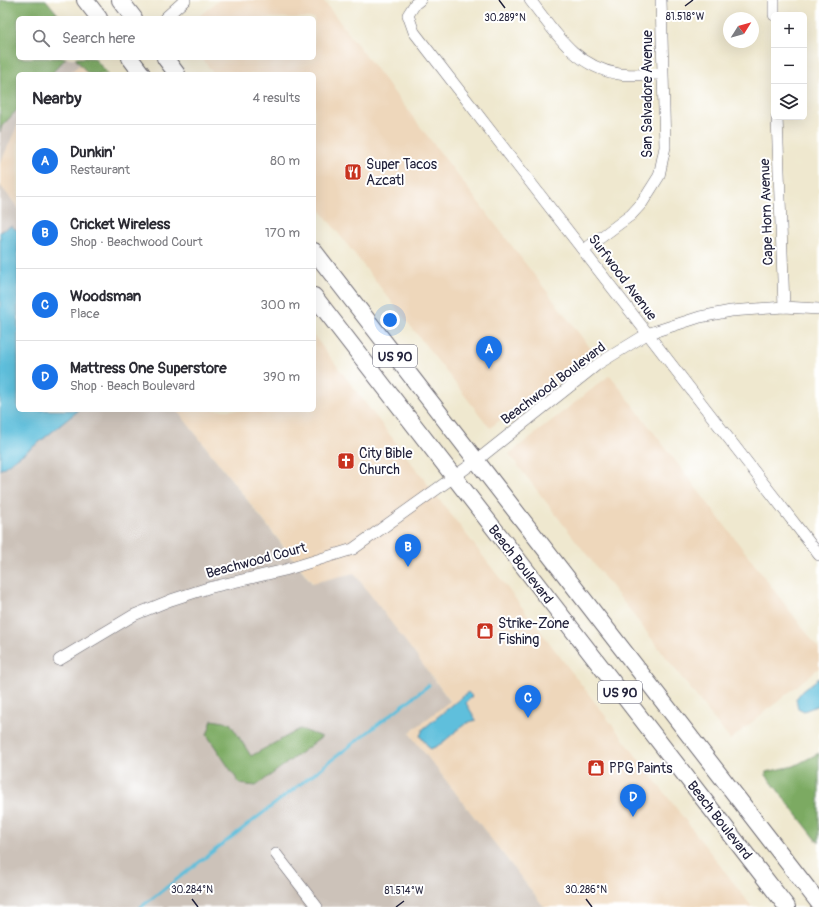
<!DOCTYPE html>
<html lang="en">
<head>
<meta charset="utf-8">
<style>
	:root { --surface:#fff; --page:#f2f2f3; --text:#2b2b33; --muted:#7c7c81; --line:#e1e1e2; --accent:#1a73e8 }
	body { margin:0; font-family:Pangolin,sans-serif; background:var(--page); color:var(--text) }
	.controls { position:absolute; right:12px; top:12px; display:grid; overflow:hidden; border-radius:6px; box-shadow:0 4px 16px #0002 }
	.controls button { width:36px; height:36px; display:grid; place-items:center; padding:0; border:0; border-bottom:1px solid var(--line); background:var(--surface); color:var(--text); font:20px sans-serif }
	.compass { position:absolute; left:723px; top:12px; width:36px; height:36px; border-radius:50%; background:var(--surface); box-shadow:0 4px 16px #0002; rotate:53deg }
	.you { position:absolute; left:390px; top:320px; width:14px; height:14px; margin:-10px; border:3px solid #fff; border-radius:50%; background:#1a73e8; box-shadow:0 0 0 6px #1a73e833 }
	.badge { display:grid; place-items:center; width:26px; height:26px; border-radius:50%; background:var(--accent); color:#fff; font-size:13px; font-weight:700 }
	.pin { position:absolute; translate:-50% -33px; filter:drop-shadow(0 1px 2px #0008) }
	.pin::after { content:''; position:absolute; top:21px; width:14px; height:12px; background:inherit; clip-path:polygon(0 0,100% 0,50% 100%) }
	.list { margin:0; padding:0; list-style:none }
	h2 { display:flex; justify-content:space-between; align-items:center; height:52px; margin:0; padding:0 16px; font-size:17px }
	h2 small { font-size:13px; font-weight:400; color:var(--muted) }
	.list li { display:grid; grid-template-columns:26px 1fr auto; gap:12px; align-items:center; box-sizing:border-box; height:72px; padding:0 16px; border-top:1px solid var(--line) }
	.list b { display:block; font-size:15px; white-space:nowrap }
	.list p { margin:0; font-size:13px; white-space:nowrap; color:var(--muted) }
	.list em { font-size:13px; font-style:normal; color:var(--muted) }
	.icon { flex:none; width:22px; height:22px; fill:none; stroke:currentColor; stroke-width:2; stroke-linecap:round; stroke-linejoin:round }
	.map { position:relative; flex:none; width:819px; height:907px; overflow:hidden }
	.search { position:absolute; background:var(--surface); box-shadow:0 4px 16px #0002; left:16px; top:16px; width:300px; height:44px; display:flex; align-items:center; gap:10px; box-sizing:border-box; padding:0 14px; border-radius:6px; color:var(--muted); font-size:15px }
	.panel { position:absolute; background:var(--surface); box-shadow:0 4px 16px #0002; left:16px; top:72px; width:300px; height:340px; border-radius:6px }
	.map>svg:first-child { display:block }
	.built { fill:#eed7bb }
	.industrial { fill:#ccc2b9 }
	.forest { fill:#7caa62; stroke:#4f664e }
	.water { fill:#5ebfdc; stroke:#40708c }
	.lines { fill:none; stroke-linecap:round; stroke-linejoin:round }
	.stream { stroke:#5ebfdc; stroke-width:3 }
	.minor-casing { stroke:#6a676f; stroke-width:12 }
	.highway-casing { stroke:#6a676f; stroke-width:18 }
	.minor { stroke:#fff; stroke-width:11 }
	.highway { stroke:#fff; stroke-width:16 }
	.ticks { fill:none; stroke:#22223b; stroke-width:1.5 }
	.labels { text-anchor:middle; stroke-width:4; stroke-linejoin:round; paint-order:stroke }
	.shield { fill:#fff; stroke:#646476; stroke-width:1 }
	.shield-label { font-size:13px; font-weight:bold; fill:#22223b }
	.street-label { font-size:14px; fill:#22223b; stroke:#fff }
	.poi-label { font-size:14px; fill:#22223b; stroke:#fff; text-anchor:start }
	.ticks-label { font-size:10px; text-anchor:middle; fill:#22223b; stroke:#fff; stroke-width:4; stroke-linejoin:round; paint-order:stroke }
</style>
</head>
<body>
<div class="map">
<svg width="819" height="907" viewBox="0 0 819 907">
	<rect width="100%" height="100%" fill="#fff"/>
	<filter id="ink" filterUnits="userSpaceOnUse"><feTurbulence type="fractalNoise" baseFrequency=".025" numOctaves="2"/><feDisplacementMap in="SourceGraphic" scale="8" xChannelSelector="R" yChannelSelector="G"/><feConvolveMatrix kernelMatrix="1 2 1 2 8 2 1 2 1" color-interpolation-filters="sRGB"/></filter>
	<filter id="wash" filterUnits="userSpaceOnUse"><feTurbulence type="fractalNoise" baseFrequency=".012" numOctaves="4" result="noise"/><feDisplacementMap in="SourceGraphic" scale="16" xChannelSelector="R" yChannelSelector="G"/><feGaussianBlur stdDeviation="0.9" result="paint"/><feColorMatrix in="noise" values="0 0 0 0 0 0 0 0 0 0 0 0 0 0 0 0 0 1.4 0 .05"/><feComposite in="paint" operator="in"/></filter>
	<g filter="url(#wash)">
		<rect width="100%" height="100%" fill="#efe8cf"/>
		<!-- built -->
		<g class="built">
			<path d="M219 0H323L591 349 490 428 314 202V74H214L202 58H314V18H197Z"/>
			<path d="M88 58 104 74H68Z"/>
			<path d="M18 124V208L0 185V164Z"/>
			<path d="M314 336 752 907H544L409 733 450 700 422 664 313 583 177 410H314Z"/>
			<path d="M610 375 819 649V668L730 740 509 454Z"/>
		</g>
		<!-- industrial -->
		<g class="industrial">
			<path d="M0 0 18 18V58H88L68 74H18V124L0 164Z"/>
			<path d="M0 185 18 208V410H177L312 583 354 573 450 701 409 733 544 907H0Z"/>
		</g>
		<!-- forest -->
		<g class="forest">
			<path d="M0 0H46L61 18H18V58H66L51 74H18V109L2 126 0 132Z"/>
			<path d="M75 58H94L108 74H88Z"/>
			<path d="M212 720 230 723 251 756 300 729 322 737 256 786 240 784 207 735Z"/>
			<path d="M819 753V843L766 775V772L794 766Z"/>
		</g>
		<!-- water -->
		<g class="water">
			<path d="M11 226 18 231V410H79L37 444 0 470V232Z"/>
			<path d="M819 678V705L804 711 798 708 796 699 802 691Z"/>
			<path d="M468 692 472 696 466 703 476 720C458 723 448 744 430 749L420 736 423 729Z"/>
		</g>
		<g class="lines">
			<!-- stream -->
			<path class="stream" d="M141 907 429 685"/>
		</g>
	</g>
	<g filter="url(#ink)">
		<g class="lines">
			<!-- minor casing -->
			<g class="minor-casing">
				<g id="minor">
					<path d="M420 0 415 4 408 15 414 32 819 555"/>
					<path d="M530 0C555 32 575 67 619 74 633 76 648 74 662 74"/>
					<path d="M774 0V15"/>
					<path d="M165 18 185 0"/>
					<path d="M777 117 784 307"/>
					<path d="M584 250 631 215 642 203 659 176 665 147 661 0"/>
					<path d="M59 660 134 615 171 600 208 588 285 570 353 549 476 461 598 364 647 334 700 317 731 311 784 307 819 309"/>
					<path d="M276 854 317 907"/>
				</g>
			</g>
			<!-- highway casing -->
			<g class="highway-casing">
				<g id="highway">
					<path d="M85 0 99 18"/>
					<path d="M120 0 134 18"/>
					<path d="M130 58 142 74"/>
					<path d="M165 58 177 74"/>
					<path d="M314 251 819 903"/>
					<path d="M314 296 787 907"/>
				</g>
			</g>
			<!-- minor -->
			<use href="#minor" class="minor"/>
			<!-- highway -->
			<use href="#highway" class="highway"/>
		</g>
	</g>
	<!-- ticks -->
	<path class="ticks" d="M499 0 505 8M685 6 693 0M192 899 198 907M586 899 592 907M396 907 404 901"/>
	<!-- icons -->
	<defs>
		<g id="restaurant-square" transform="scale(0.9)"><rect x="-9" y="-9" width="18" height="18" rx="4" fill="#c8321e" stroke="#fff"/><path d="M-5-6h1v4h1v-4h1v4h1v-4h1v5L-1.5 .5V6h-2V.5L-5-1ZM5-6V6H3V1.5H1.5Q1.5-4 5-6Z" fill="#fff"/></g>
		<g id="church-square" transform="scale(0.9)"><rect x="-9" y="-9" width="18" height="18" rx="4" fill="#c8321e" stroke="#fff"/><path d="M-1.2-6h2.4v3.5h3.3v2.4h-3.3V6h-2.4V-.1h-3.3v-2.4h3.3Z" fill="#fff"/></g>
		<g id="shop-square" transform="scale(0.9)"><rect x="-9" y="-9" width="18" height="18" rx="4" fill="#c8321e" stroke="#fff"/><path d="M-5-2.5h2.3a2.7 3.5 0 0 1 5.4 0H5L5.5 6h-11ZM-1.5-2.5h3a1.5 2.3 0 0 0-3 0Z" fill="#fff"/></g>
	</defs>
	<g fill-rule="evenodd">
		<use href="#restaurant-square" x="353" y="172"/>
		<use href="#church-square" x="346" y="461"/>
		<use href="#shop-square" x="485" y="631"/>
		<use href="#shop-square" x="596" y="768"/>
	</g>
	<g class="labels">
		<!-- shield labels -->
		<g class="shield">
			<rect x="373" y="345" width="44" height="22" rx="3"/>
			<rect x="598" y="681" width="44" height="22" rx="3"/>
		</g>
		<g class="shield-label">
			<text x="395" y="361">US 90</text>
			<text x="620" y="697">US 90</text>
		</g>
		<!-- street labels -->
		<g class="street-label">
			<text transform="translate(647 94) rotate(-90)" y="5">San Salvadore Avenue</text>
			<text transform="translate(766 212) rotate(-92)" y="5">Cape Horn Avenue</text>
			<text transform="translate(623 277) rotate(53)" y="5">Surfwood Avenue</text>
			<text transform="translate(553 383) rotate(-37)" y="5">Beachwood Boulevard</text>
			<text transform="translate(256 560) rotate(-15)" y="5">Beachwood Court</text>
			<text transform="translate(521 564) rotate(52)" y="5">Beach Boulevard</text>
			<text transform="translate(720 820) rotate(52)" y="5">Beach Boulevard</text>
		</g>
		<!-- poi labels -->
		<g class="poi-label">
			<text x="366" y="169">Super Tacos<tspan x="366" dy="16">Azcatl</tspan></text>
			<text x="359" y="458">City Bible<tspan x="359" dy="16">Church</tspan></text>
			<text x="498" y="628">Strike-Zone<tspan x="498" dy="16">Fishing</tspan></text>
			<text x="609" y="773">PPG Paints</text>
		</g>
	</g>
	<g class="ticks-label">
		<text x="685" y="20">81.518°W</text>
		<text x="505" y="21">30.289°N</text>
		<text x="192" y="893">30.284°N</text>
		<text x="586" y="893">30.286°N</text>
		<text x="404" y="894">81.514°W</text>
	</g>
</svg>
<div class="controls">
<button>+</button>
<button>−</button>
<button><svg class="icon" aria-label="layers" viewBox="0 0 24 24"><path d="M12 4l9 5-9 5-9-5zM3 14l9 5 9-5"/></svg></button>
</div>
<svg class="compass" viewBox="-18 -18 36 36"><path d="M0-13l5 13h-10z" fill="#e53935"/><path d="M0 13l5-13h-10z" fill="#7c7c81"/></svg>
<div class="you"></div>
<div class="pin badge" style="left:489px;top:369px">A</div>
<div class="pin badge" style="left:408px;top:567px">B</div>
<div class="pin badge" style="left:528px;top:718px">C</div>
<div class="pin badge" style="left:633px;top:817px">D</div>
<div class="search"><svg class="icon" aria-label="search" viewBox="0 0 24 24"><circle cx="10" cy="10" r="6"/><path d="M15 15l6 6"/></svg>Search here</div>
<section class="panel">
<h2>Nearby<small>4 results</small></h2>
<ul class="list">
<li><span class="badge">A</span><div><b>Dunkin'</b><p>Restaurant</p></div><em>80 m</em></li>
<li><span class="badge">B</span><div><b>Cricket Wireless</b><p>Shop · Beachwood Court</p></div><em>170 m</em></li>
<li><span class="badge">C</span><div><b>Woodsman</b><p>Place</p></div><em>300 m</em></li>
<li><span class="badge">D</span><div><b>Mattress One Superstore</b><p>Shop · Beach Boulevard</p></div><em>390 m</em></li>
</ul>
</section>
</div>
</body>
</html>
